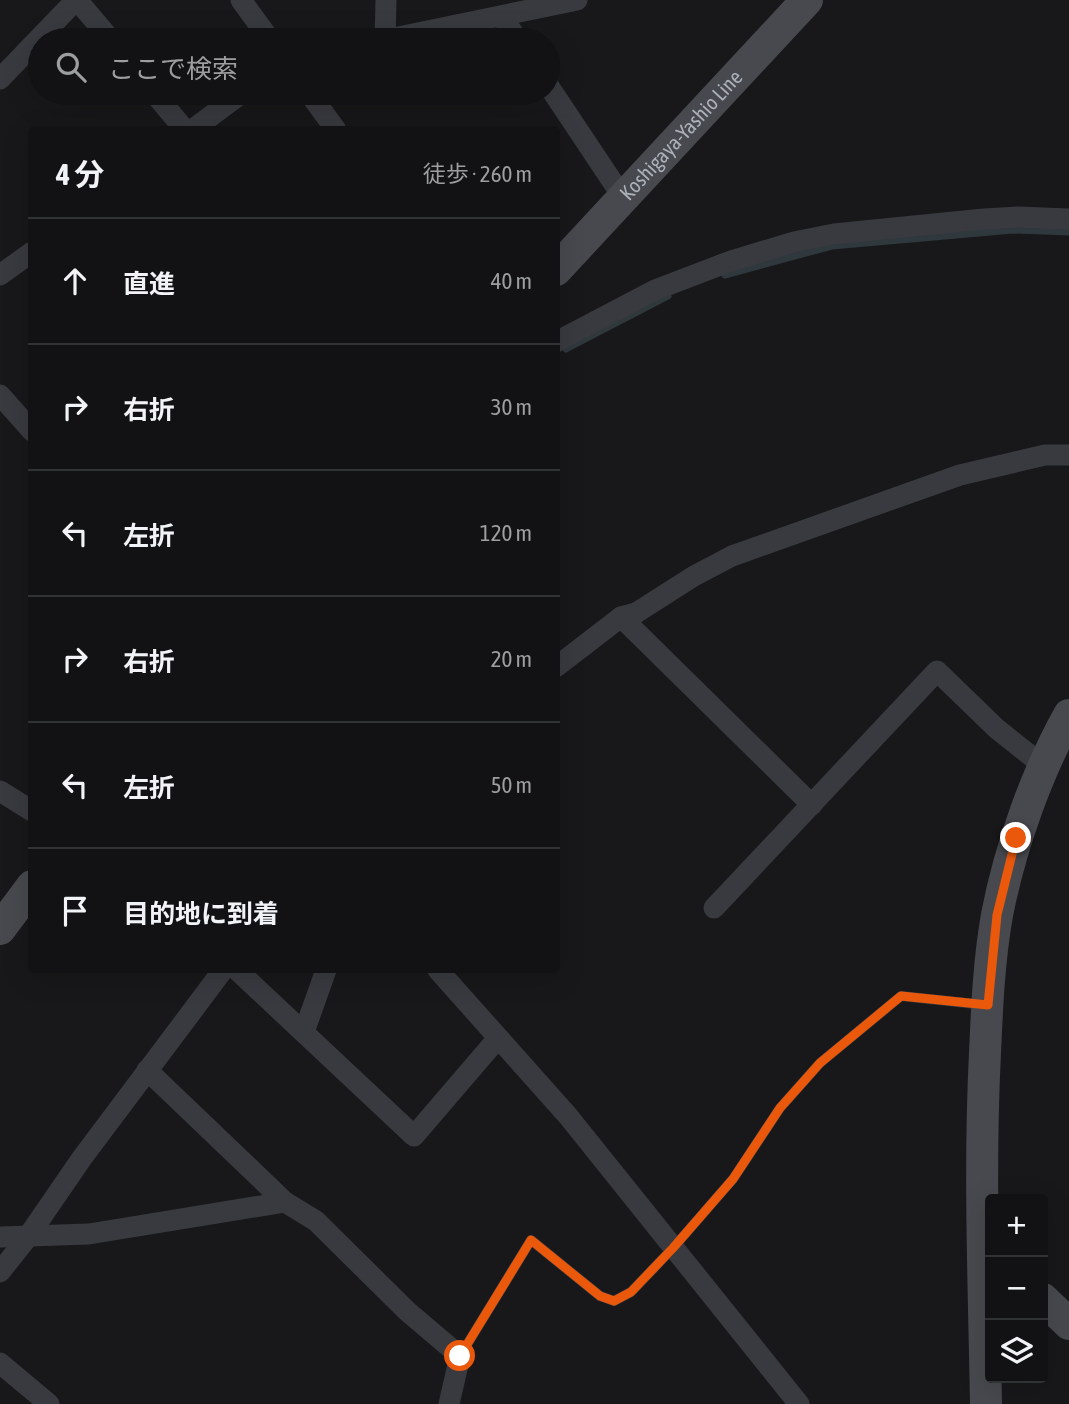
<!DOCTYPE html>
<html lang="ja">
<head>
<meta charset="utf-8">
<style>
	:root { --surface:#121214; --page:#1b1b1d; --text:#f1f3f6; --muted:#9c9ea0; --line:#313234 }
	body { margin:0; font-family:"Asap Condensed","Noto Sans JP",sans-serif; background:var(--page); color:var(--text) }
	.controls { position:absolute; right:21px; bottom:21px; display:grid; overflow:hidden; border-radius:7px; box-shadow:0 7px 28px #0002 }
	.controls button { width:63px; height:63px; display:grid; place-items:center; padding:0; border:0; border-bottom:2px solid var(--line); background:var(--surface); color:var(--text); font:35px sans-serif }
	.stop { position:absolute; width:21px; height:21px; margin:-16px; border:5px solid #ea580c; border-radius:50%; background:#fff }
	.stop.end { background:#ea580c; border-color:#fff; box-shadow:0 2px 7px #0008 }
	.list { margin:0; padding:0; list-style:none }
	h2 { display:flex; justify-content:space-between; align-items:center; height:91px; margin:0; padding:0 28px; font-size:30px }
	h2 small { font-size:23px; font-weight:400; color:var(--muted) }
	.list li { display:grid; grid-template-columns:46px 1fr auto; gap:21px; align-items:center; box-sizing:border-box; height:126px; padding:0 28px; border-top:2px solid var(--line) }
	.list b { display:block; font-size:26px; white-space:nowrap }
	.list em { font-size:23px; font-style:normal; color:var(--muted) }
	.icon { flex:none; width:38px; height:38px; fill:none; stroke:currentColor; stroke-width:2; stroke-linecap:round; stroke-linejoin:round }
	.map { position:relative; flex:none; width:1069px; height:1404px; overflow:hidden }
	.search { position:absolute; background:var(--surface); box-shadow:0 7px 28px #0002; left:28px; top:28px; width:532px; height:77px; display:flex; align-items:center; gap:18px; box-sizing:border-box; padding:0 24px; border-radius:38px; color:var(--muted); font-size:26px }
	.panel { position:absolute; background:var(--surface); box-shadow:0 7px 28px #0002; left:28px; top:126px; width:532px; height:847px; border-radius:7px }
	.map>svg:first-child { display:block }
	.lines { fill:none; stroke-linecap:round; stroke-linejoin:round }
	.stream { stroke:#2e383d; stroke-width:7 }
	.lane { stroke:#393a3f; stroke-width:10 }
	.street { stroke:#393a3f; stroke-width:21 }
	.secondary { stroke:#47494e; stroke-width:32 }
	.route { stroke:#ea580c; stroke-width:9 }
	.labels { text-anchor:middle; stroke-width:5; stroke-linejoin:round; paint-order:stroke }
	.street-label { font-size:21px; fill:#abb0b9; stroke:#131315 }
</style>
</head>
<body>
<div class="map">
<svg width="1069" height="1404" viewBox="0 0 1069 1404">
	<rect width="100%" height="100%" fill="#18181a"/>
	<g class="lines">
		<!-- stream -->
		<g class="stream">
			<path d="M725 275 832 246 1013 230 1069 232"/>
			<path d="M566 349 668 296"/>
		</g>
		<!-- lane -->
		<path class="lane" d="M460 1356 531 1240 600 1296 614 1301 631 1292 673 1248 733 1179 780 1108 820 1063 901 996 985 1005"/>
		<!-- street -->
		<g class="street">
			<path d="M77 0 111 40"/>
			<path d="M241 0 270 40"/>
			<path d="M502 17 518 40"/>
			<path d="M384 40 577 0"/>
			<path d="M385 40 386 0"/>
			<path d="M0 79 76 0"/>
			<path d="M548 85 624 199"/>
			<path d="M154 93 185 130"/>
			<path d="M309 93 336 130"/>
			<path d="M192 130 242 93"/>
			<path d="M0 275 32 252"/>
			<path d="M556 342 655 290 731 261 794 242 834 234 984 219 1018 217 1069 219"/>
			<path d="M0 395 32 431"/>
			<path d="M621 617 812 805"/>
			<path d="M556 667 621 617 636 613 694 576 732 556 960 475 1045 455H1069"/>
			<path d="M0 791 32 811"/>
			<path d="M714 908 937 671 997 729 1045 767"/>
			<path d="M237 970 414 1136 498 1038"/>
			<path d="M438 970 568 1116 799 1404"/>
			<path d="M304 1032 326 970"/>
			<path d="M147 1070 285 1202 316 1221 407 1311 460 1356 449 1404"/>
			<path d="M0 1237 89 1234 285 1202"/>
			<path d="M0 1272 27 1238 82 1158 223 970"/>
			<path d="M0 1363 49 1404"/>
		</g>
		<!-- secondary -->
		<g class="secondary">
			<path id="s1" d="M556 270 807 0"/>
			<path d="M0 929 32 886"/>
			<path d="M1043 1299 1069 1324"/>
			<path d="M986 1404C984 1287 979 1170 985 1053 987 1007 989 960 997 915 1010 848 1036 774 1069 715"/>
		</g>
	</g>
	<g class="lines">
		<!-- route -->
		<path class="route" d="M460 1356 531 1240 600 1296 614 1301 631 1292 673 1248 733 1179 780 1108 820 1063 901 996 988 1005 997 915 1016 838"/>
	</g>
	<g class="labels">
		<!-- street labels -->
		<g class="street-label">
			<text dy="7" stroke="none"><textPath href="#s1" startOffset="184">Koshigaya-Yashio Line</textPath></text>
		</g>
	</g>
</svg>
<div class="controls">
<button>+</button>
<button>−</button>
<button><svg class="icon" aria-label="layers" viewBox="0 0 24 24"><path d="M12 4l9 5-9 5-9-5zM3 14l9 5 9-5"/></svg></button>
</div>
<div class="stop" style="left:460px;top:1356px"></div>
<div class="stop end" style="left:1016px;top:838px"></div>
<div class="search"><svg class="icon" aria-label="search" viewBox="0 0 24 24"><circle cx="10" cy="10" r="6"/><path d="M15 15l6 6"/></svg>ここで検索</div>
<section class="panel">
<h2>4 分<small>徒歩 · 260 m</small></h2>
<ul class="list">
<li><svg class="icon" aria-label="ahead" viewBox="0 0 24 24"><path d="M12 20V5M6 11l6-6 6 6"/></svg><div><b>直進</b></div><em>40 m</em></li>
<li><svg class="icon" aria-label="right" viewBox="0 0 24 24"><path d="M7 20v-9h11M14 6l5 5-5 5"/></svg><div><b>右折</b></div><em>30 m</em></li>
<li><svg class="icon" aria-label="left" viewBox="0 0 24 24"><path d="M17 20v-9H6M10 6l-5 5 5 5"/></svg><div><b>左折</b></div><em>120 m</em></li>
<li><svg class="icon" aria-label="right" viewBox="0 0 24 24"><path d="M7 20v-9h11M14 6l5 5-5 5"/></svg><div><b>右折</b></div><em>20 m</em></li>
<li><svg class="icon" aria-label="left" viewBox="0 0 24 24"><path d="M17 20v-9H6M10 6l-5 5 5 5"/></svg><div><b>左折</b></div><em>50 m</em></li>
<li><svg class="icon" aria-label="arrive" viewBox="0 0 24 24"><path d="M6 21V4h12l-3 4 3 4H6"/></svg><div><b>目的地に到着</b></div></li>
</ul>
</section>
</div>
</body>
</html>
